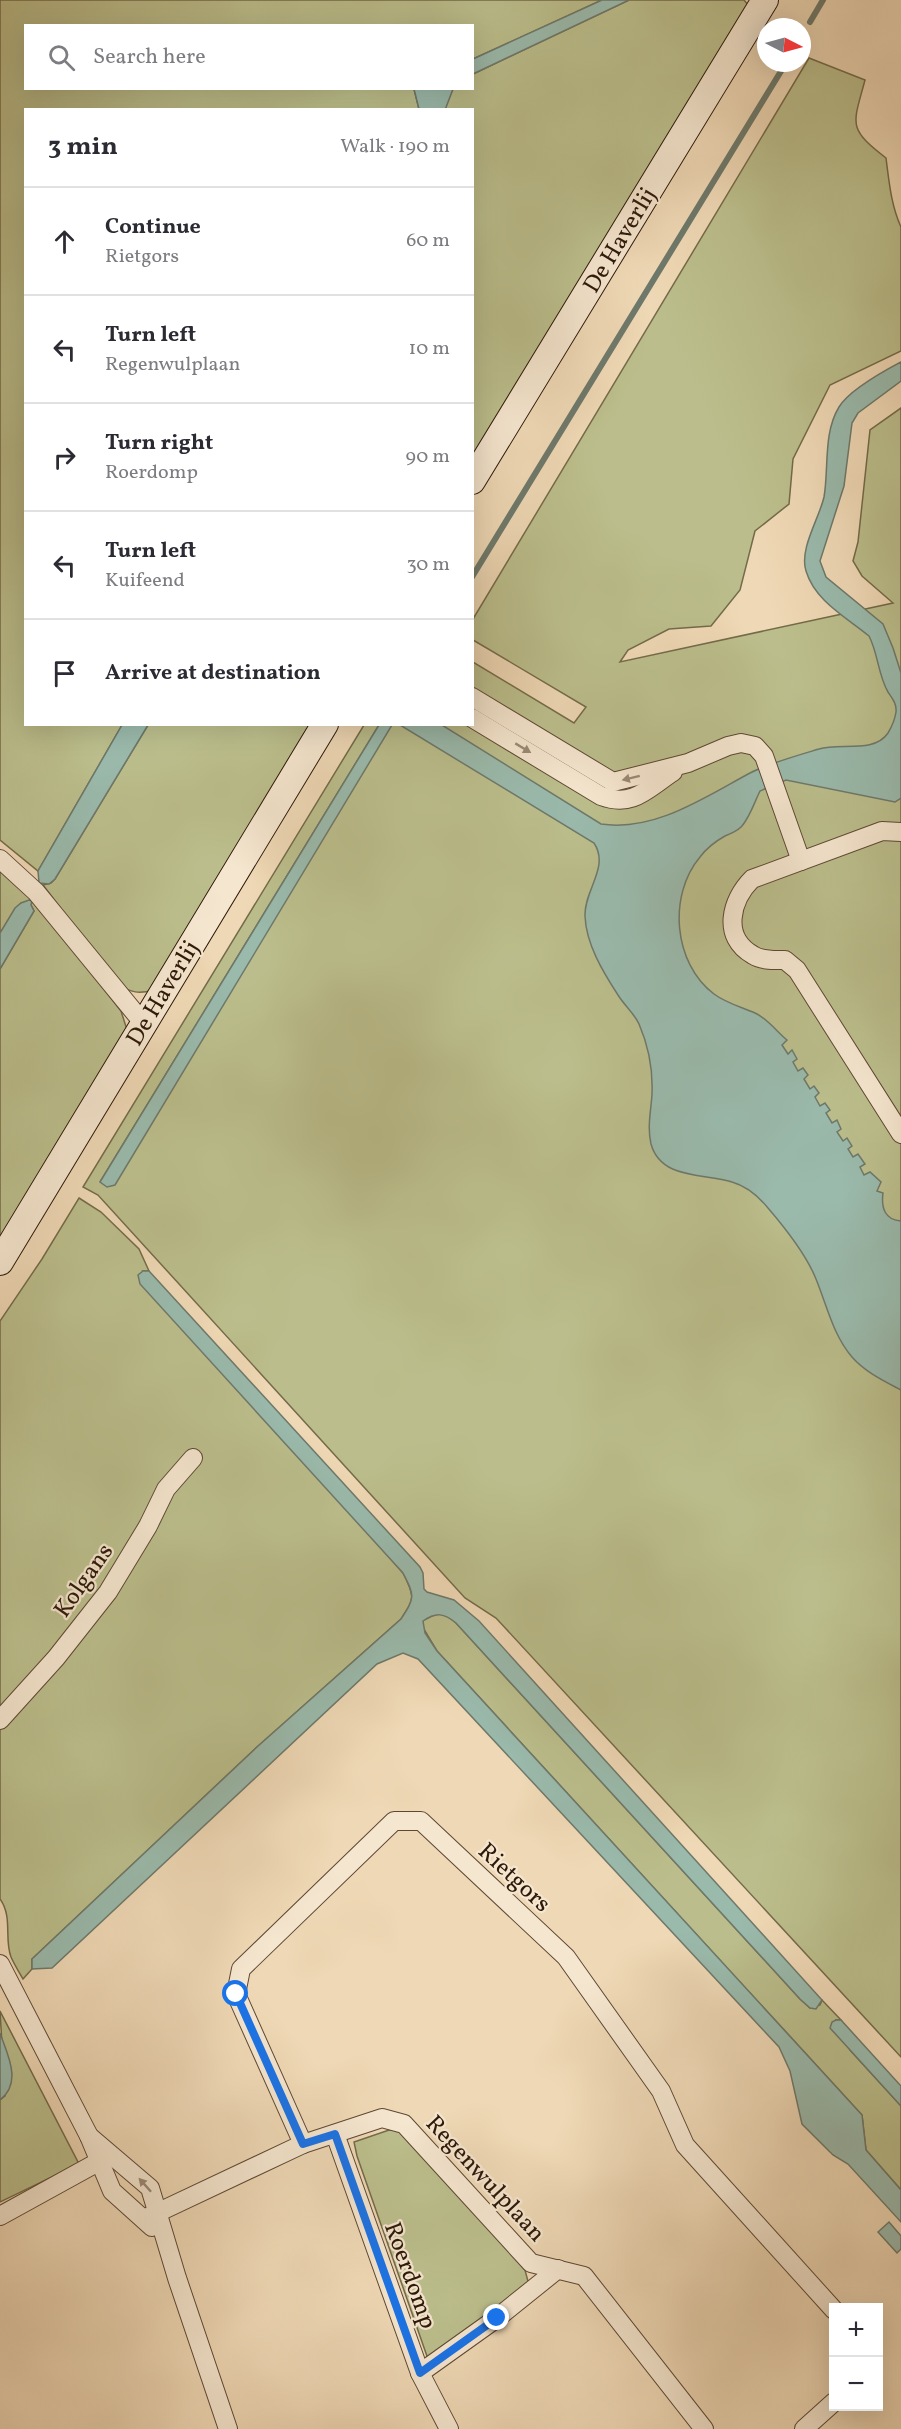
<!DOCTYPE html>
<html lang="en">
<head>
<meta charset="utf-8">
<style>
	:root { --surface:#fff; --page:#f2f2f3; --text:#2b2b33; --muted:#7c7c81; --line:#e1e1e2 }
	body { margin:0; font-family:Vollkorn,serif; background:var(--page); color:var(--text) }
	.controls { position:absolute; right:18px; bottom:18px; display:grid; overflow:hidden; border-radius:0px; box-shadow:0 6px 24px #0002 }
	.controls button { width:54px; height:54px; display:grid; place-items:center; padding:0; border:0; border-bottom:2px solid var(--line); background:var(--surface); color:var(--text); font:30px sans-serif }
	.compass { position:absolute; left:757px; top:18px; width:54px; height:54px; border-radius:50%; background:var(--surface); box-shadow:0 6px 24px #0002; rotate:96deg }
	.stop { position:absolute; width:18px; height:18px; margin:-14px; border:4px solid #1a73e8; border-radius:50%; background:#fff }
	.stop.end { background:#1a73e8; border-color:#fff; box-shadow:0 2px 6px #0008 }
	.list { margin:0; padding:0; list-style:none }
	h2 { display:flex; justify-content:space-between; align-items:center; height:78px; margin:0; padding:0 24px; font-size:26px }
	h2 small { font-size:20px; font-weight:400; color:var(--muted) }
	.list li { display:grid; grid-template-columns:39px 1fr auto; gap:18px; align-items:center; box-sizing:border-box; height:108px; padding:0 24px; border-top:2px solid var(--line) }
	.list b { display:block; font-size:22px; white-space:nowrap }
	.list p { margin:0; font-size:20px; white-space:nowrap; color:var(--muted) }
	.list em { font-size:20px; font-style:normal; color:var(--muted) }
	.icon { flex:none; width:33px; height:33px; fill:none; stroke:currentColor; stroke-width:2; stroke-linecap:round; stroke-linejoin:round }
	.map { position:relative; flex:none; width:901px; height:2429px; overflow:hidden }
	.search { position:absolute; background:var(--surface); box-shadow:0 6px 24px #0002; left:24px; top:24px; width:450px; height:66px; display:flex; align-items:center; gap:15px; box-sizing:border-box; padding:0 21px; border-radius:0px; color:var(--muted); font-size:22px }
	.panel { position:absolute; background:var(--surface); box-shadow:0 6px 24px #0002; left:24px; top:108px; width:450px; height:618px; border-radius:0px }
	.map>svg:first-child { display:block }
	.green { fill:#bbbe8c; stroke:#746b4a; stroke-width:1.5 }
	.water { fill:#9abaac; stroke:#6e796b; stroke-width:1.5 }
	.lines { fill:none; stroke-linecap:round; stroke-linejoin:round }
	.stream { stroke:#6e796b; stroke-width:6 }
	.street-casing { stroke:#5e4834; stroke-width:20 }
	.secondary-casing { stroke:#2d1809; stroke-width:28 }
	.street { stroke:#f5e6cf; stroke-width:18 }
	.secondary { stroke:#f5e6cf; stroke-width:26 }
	.oneway { fill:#9b8976 }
	.route { stroke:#1a73e8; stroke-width:8 }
	.labels { text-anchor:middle; stroke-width:4.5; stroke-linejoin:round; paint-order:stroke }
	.street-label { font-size:24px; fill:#2d1809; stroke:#f5e6cf }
</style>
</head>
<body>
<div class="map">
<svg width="901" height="2429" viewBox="0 0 901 2429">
	<rect width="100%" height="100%" fill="#efd8b5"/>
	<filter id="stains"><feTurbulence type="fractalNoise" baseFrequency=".00333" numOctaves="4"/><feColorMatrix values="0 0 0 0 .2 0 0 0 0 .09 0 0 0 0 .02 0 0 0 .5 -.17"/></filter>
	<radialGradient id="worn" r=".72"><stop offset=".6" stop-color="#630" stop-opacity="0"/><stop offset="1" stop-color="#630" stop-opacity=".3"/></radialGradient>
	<!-- green -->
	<g class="green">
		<path d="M0 0H602L473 59 472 26H26V88L414 89 419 109 26 110V724L122 725 38 871 0 840Z"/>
		<path d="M629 0H744L749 6 473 466 472 110H445V107L453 89 472 88 473 74Z"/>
		<path d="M809 58 865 80C853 125 847 128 886 158 889 181 891 205 901 227V351L830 385 793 459 789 504 755 531 740 590 711 626 669 629 628 650 620 662 893 603 862 576 853 561 858 542 870 430 901 408V2057L496 1618 465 1598 98 1195 83 1187 364 725H379L100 1182 387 725 472 724 473 662 574 723 586 707 473 640V619Z"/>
		<path d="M148 725H316L154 990C139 994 131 993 118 984L43 885 51 883 55 879Z"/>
		<path d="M0 869 35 900 121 1011 128 1033 0 1244V969L34 911 31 905 32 902 21 903 0 933Z"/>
		<path d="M79 1198 101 1212 139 1249 149 1271H143L403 1573C415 1596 415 1598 401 1619L257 1747 32 1959V1969L23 1979C19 1972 14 1964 11 1957 4 1939 13 1917 0 1899V1321L42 1259Z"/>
		<path d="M436 1614H445L456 1623 800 1999 810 2008 820 2005 822 2000 841 2020H836L850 2050 901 2106V2190L866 2150 862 2115 437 1651 422 1626V1621Z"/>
		<path d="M0 2011 79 2164 0 2202V2100L5 2096Z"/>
		<path d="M392 2129 405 2131 525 2270 529 2285 428 2359 357 2156 354 2142Z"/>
	</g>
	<!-- water -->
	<g class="water">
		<path d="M602 0H629L473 74V59Z"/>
		<path d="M414 89H453L445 110 419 109Z"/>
		<path d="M901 362V381L858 413 852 423 844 486 820 561 826 577 883 624 893 648 901 673V798L895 802 786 780 760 791C755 801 749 819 741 827 737 831 730 834 725 836 716 841 706 849 700 857 668 895 673 963 714 994 726 1003 741 1007 755 1013 767 1018 777 1032 787 1040L782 1045 788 1054 792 1050 797 1059 793 1062 798 1071 803 1068 808 1075 804 1079 810 1089 814 1086 819 1093 815 1097 820 1106 825 1103 830 1110 826 1113 832 1123 837 1120 841 1129 837 1132 843 1141 847 1138 852 1146 848 1149 853 1157 858 1154 865 1164 860 1167 864 1175 870 1172 881 1182 877 1191 883 1193C881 1208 885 1220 901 1221V1390C884 1381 865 1372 852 1357 833 1335 827 1306 816 1279 806 1254 786 1229 768 1208 759 1197 746 1186 732 1182 704 1173 661 1180 651 1144 647 1127 651 1111 652 1094 653 1070 649 1047 639 1024 634 1013 624 1005 618 995 603 972 586 944 585 916 584 890 610 867 594 843L400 725H442L601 824C655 832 705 797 750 773 767 764 799 755 819 749 839 742 874 754 888 733 891 728 895 719 896 712 897 704 892 698 888 692 878 675 878 653 869 636 846 617 815 601 806 571 799 549 819 519 824 497 829 468 823 433 839 407 849 391 884 371 901 362Z"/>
		<path d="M122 725H148L55 879 49 884 39 883 38 871Z"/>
		<path d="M379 725H392L115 1185 107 1187 100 1182Z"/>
		<path d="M29 900 32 901 31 905 34 911 0 969V933L15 908 21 903Z"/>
		<path d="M143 1271H149L420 1567 423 1573 424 1589 427 1592 454 1600 479 1621 822 2000 816 2009 810 2008 800 1999 456 1623C444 1613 436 1612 423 1621L425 1633 437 1651 862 2115 866 2150 901 2190V2222L848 2164 833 2155 802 2124 790 2071 779 2047 418 1659 403 1653 377 1664 52 1968 32 1969V1959L257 1747 401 1619C415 1598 415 1596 403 1573L140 1284 138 1275Z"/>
		<path d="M836 2020H841L901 2086V2106L830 2028 832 2022Z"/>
		<path d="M0 2033C7 2054 23 2082 0 2100Z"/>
		<path d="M889 2222 901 2236V2249L897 2253 878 2232Z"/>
	</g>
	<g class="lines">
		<!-- stream -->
		<g class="stream">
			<path d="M810 22 823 0"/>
			<path d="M472 577 786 63"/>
		</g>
		<!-- street casing -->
		<g class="street-casing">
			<g id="street">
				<path d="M472 697 613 782 688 763 728 746 741 743 755 746 764 756 801 861"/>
				<path d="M472 718 601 796C633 808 647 789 673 772"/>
				<path d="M901 832 882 831 752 879C731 900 721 937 753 955 762 961 775 960 785 960L797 970 901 1134"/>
				<path d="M0 859 36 892 144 1024"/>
				<path d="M0 1720 56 1658 108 1592 148 1526 166 1489 193 1458"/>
				<path d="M0 1964 89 2136 112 2191 152 2227"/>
				<path d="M335 2134 420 2373 449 2429"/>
				<path d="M89 2136 150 2188 177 2278 228 2429"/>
				<path d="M303 2144 236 1994 241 1969 394 1821H421L566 1957 661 2091 685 2145 834 2310"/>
				<path d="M0 2216 109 2156"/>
				<path d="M144 2219 303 2144 382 2118 404 2124 531 2263 584 2276 704 2429"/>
				<path d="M420 2373 497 2318 558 2269"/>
				<path d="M804 2429 834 2402"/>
			</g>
		</g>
		<!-- secondary casing -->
		<g class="secondary-casing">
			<g id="secondary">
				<path d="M472 481 765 0"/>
				<path d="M0 1262 325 724"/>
			</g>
		</g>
		<!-- street -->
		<use href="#street" class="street"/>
		<!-- secondary -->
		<use href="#secondary" class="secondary"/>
	</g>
	<!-- one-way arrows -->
	<defs><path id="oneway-solid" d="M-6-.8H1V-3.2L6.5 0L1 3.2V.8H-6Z" transform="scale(1.5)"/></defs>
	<g class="oneway">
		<use href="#oneway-solid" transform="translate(523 748) rotate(31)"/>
		<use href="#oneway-solid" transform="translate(631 778) rotate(166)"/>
		<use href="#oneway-solid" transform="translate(145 2185) rotate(-132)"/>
	</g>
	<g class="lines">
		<!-- route -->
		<path class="route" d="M236 1994 303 2144 335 2134 420 2373 497 2318"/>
	</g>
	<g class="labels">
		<!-- street labels -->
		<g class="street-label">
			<text transform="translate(619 240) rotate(-59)" y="8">De Haverlij</text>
			<text transform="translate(162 993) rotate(-59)" y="8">De Haverlij</text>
			<text transform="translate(83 1580) rotate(-55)" y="8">Kolgans</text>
			<text transform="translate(515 1877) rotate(43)" y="8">Rietgors</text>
			<text transform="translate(486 2178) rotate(47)" y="8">Regenwulplaan</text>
			<text transform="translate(411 2275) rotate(70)" y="8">Roerdomp</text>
		</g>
	</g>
	<rect width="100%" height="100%" filter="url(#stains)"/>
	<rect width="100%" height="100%" fill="url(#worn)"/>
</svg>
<div class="controls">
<button>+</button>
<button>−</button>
</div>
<svg class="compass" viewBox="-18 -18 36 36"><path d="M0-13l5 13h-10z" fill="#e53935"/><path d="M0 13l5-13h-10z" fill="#7c7c81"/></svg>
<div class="stop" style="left:236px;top:1994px"></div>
<div class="stop end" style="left:497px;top:2318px"></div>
<div class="search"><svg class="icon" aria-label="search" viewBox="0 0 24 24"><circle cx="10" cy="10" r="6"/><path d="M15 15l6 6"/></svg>Search here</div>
<section class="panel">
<h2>3 min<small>Walk · 190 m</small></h2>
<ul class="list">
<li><svg class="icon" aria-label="ahead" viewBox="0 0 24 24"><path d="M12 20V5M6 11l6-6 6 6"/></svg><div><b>Continue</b><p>Rietgors</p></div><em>60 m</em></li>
<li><svg class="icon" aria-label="left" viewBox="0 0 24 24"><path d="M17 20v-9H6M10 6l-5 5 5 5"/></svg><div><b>Turn left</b><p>Regenwulplaan</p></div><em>10 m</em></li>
<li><svg class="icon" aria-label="right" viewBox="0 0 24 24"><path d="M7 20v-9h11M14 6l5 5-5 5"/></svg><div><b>Turn right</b><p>Roerdomp</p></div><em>90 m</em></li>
<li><svg class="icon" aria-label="left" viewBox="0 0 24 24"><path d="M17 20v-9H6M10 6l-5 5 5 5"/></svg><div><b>Turn left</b><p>Kuifeend</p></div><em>30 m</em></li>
<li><svg class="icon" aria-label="arrive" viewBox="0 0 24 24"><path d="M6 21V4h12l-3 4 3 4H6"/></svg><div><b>Arrive at destination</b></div></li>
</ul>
</section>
</div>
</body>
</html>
